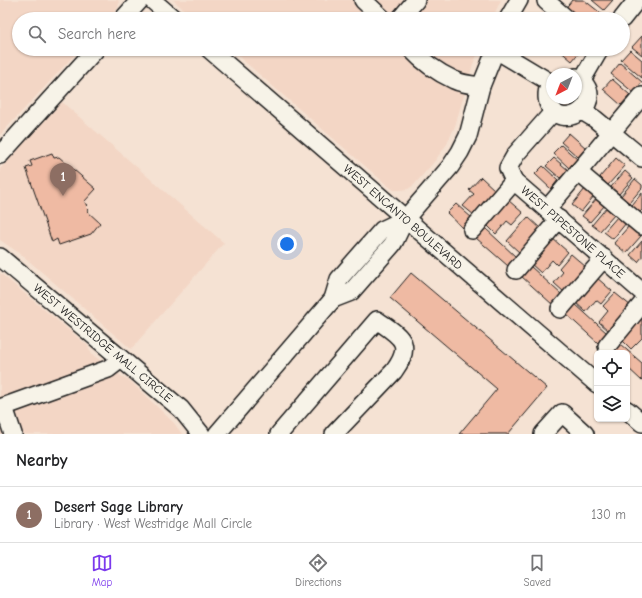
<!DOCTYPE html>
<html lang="en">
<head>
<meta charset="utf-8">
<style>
	:root { --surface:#fff; --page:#f6f6f6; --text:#202124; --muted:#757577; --line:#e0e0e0; --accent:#7c3aed }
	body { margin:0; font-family:"Comic Neue",sans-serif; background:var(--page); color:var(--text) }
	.controls { position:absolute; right:12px; bottom:12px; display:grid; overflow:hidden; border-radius:6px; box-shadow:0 1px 3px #0004 }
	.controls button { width:36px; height:36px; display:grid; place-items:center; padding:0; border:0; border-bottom:1px solid var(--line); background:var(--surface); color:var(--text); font:20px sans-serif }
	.compass { position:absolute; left:546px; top:68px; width:36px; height:36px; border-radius:50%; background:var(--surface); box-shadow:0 1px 3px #0004; rotate:222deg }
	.you { position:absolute; left:287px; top:244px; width:14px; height:14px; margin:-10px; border:3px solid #fff; border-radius:50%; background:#1a73e8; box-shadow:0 0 0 6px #1a73e833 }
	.badge { display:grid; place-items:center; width:26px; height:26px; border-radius:50%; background:var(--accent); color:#fff; font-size:13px; font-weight:700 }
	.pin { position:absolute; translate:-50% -33px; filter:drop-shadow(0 1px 2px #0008) }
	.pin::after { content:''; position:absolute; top:21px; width:14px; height:12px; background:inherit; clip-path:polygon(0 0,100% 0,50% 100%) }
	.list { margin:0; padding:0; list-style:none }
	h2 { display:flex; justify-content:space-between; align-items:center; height:52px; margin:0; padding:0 16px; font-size:17px }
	h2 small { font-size:13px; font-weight:400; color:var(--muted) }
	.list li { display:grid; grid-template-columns:26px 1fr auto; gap:12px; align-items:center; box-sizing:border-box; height:56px; padding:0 16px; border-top:1px solid var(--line) }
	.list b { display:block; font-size:15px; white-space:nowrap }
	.list p { margin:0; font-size:13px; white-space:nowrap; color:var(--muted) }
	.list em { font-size:13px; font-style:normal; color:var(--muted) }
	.icon { flex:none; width:22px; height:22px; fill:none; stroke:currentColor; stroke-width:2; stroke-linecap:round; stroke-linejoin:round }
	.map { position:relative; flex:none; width:642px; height:434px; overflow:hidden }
	.search { position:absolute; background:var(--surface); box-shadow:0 1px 3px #0004; left:12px; right:12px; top:12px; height:44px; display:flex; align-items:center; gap:10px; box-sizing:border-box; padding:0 14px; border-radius:22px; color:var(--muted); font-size:15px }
	.sheet { height:108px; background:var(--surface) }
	nav { display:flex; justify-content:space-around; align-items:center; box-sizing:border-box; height:56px; border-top:1px solid var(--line); background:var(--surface); font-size:11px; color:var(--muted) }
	nav a { display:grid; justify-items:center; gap:2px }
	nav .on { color:var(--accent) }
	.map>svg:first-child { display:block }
	.built { fill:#f3d6c5 }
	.building { fill:#efbaa3; stroke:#1c1c1c }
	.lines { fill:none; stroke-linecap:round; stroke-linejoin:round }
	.minor-casing { stroke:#1c1c1c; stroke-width:20 }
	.minor { stroke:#f7f3e8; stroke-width:17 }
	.labels { text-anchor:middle; stroke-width:4; stroke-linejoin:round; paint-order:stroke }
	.street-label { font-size:12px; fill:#1c1c1c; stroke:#f7f3e8 }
</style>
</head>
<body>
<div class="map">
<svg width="642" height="434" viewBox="0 0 642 434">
	<rect width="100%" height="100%" fill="#f5e2d3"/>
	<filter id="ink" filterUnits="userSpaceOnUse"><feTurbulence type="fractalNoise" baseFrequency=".025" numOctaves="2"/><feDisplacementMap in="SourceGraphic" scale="8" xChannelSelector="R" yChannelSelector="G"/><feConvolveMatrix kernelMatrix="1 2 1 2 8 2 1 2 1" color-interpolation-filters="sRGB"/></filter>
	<g filter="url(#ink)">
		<!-- built -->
		<g class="built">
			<path d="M0 0H118L119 3 118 8 108 19H19V49H80L0 135Z"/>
			<path d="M173 0H501L492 19H195Z"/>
			<path d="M230 49H480L473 64 455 126 447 144 434 162 414 185 408 189 401 190H394L387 185Z"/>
			<path d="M62 102 224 243 131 349 22 255 0 240V169Z"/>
			<path d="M0 273 87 345 93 355 121 376 130 381 174 423 182 434H0Z"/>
		</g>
		<!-- building -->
		<g class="building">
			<path d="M572 0H584L603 15 600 19H578L565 9Z"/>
			<path d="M592 0H613L604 10Z"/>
			<path d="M547 12 554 19H541Z"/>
			<path d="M642 36V55L632 47Z"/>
			<path d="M558 49H582L572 61Z"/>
			<path d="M630 50 642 60V78L621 60Z"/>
			<path d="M620 63 642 82 634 93 611 74Z"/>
			<path d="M612 79 630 95 621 105 603 89Z"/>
			<path d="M569 133 586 148 578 157 561 142Z"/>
			<path d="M561 145 577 159 569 168 553 153Z"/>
			<path d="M52 153 54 158 59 157 96 189 84 202 88 205 86 207 89 210 87 211 100 223 91 234 59 245 57 239 52 242 26 168 32 166 30 161Z"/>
			<path d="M554 158 568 170 560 178 546 166Z"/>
			<path d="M616 158 625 166 608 185 600 177Z"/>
			<path d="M543 166 558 180 551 189 535 174Z"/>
			<path d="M625 171 633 178 619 194 611 187Z"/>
			<path d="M481 177 496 191 474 215 463 206 474 194 469 190Z"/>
			<path d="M635 179 642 185V188L629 203 621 196Z"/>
			<path d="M585 189 594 196 581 212 572 205Z"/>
			<path d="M642 193V210L640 212 632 205Z"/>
			<path d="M597 198 605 205 590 222 582 216Z"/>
			<path d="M508 200 523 213 512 225 507 221 496 234 486 224Z"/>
			<path d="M456 204 472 218 463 228 447 213Z"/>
			<path d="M607 207 615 214 600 231 592 225Z"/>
			<path d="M618 216 626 223 613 239 604 232Z"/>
			<path d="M528 217 541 229 520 253 507 241Z"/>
			<path d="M629 226 641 236 626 253 614 243Z"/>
			<path d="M485 228 516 257 508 266 476 238Z"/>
			<path d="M552 238 568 252 557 265 552 260 541 273 530 263Z"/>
			<path d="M642 241V257L638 262 630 255Z"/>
			<path d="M571 254 586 267 564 292 554 283 563 272 559 268Z"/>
			<path d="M530 266 562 295 553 305 521 276Z"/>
			<path d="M411 273 547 388 508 434H459L497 389 390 298Z"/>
			<path d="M596 277 612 291 601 304 596 300 586 312 575 302Z"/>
			<path d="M615 293 631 306 609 331 599 322 608 311 603 306Z"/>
			<path d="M575 304 607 333 598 343 566 314Z"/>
			<path d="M642 316V338L631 349 621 339Z"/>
			<path d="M620 344 642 363V381L627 367V353H612Z"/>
		</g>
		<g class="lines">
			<!-- minor casing -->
			<g class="minor-casing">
				<g id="minor">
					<path d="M152 0 174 19"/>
					<path d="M363 0 383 19"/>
					<path d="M546 1 567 19"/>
					<path d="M123 19 140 0"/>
					<path d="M400 19 416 0"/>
					<path d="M508 19 519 0"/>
					<path d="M622 19 637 0"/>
					<path d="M209 49 597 384"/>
					<path d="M411 49C422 61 439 73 454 80 462 84 473 85 481 86"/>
					<path d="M496 50 551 83"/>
					<path d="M582 80 600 49"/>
					<path d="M552 82C547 88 546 95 548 103 561 137 613 99 576 77"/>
					<path d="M554 111 516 154 508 168 514 181 642 292"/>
					<path d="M582 111 595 119 642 158"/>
					<path d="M0 155 96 49"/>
					<path d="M578 172 642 226"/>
					<path d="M547 209 642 96"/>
					<path d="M472 230 514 181"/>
					<path d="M0 257 181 409 201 434"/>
					<path d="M516 270 559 219"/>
					<path d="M333 299 351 292 392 245 395 240 405 219 450 167 460 152 468 136 481 86 496 49"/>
					<path d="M560 309 604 258"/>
					<path d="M607 346 642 304"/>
					<path d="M4 407 13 434"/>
					<path d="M0 408 108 369 121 359"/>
					<path d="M627 410 642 423"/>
					<path d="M217 434 333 299 339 279 382 230 405 219"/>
					<path d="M279 434 377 320C399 336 415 342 394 371L334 434"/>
					<path d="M543 434 562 413 585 434"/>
				</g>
			</g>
			<!-- minor -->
			<use href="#minor" class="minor"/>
		</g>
	</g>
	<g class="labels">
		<!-- street labels -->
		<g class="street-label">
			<text transform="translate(403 217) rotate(41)" y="4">WEST ENCANTO BOULEVARD</text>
			<text transform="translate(573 232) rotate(41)" y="4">WEST PIPESTONE PLACE</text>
			<text transform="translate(103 343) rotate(40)" y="4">WEST WESTRIDGE MALL CIRCLE</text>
		</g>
	</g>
</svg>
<div class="controls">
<button><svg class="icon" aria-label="locate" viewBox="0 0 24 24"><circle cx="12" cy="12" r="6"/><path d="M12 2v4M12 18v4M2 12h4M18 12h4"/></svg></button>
<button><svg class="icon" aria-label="layers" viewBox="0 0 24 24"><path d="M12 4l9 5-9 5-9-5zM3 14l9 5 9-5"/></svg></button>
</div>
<svg class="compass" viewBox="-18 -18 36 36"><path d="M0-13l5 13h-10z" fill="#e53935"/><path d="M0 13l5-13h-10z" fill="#757577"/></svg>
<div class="you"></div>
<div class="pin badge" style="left:63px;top:196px;background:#8d6e63">1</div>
<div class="search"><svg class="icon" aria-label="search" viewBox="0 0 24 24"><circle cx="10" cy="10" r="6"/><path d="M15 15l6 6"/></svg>Search here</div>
</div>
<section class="sheet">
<h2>Nearby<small></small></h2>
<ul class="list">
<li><span class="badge" style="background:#8d6e63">1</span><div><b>Desert Sage Library</b><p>Library · West Westridge Mall Circle</p></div><em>130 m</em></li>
</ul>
</section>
<nav>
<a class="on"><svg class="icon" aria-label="map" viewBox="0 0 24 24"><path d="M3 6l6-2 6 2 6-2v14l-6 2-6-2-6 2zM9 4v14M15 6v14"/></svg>Map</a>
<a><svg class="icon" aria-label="directions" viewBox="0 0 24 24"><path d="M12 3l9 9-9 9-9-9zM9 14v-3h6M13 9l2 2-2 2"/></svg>Directions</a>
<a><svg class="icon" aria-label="saved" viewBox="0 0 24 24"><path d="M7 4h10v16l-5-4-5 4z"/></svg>Saved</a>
</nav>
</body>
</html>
